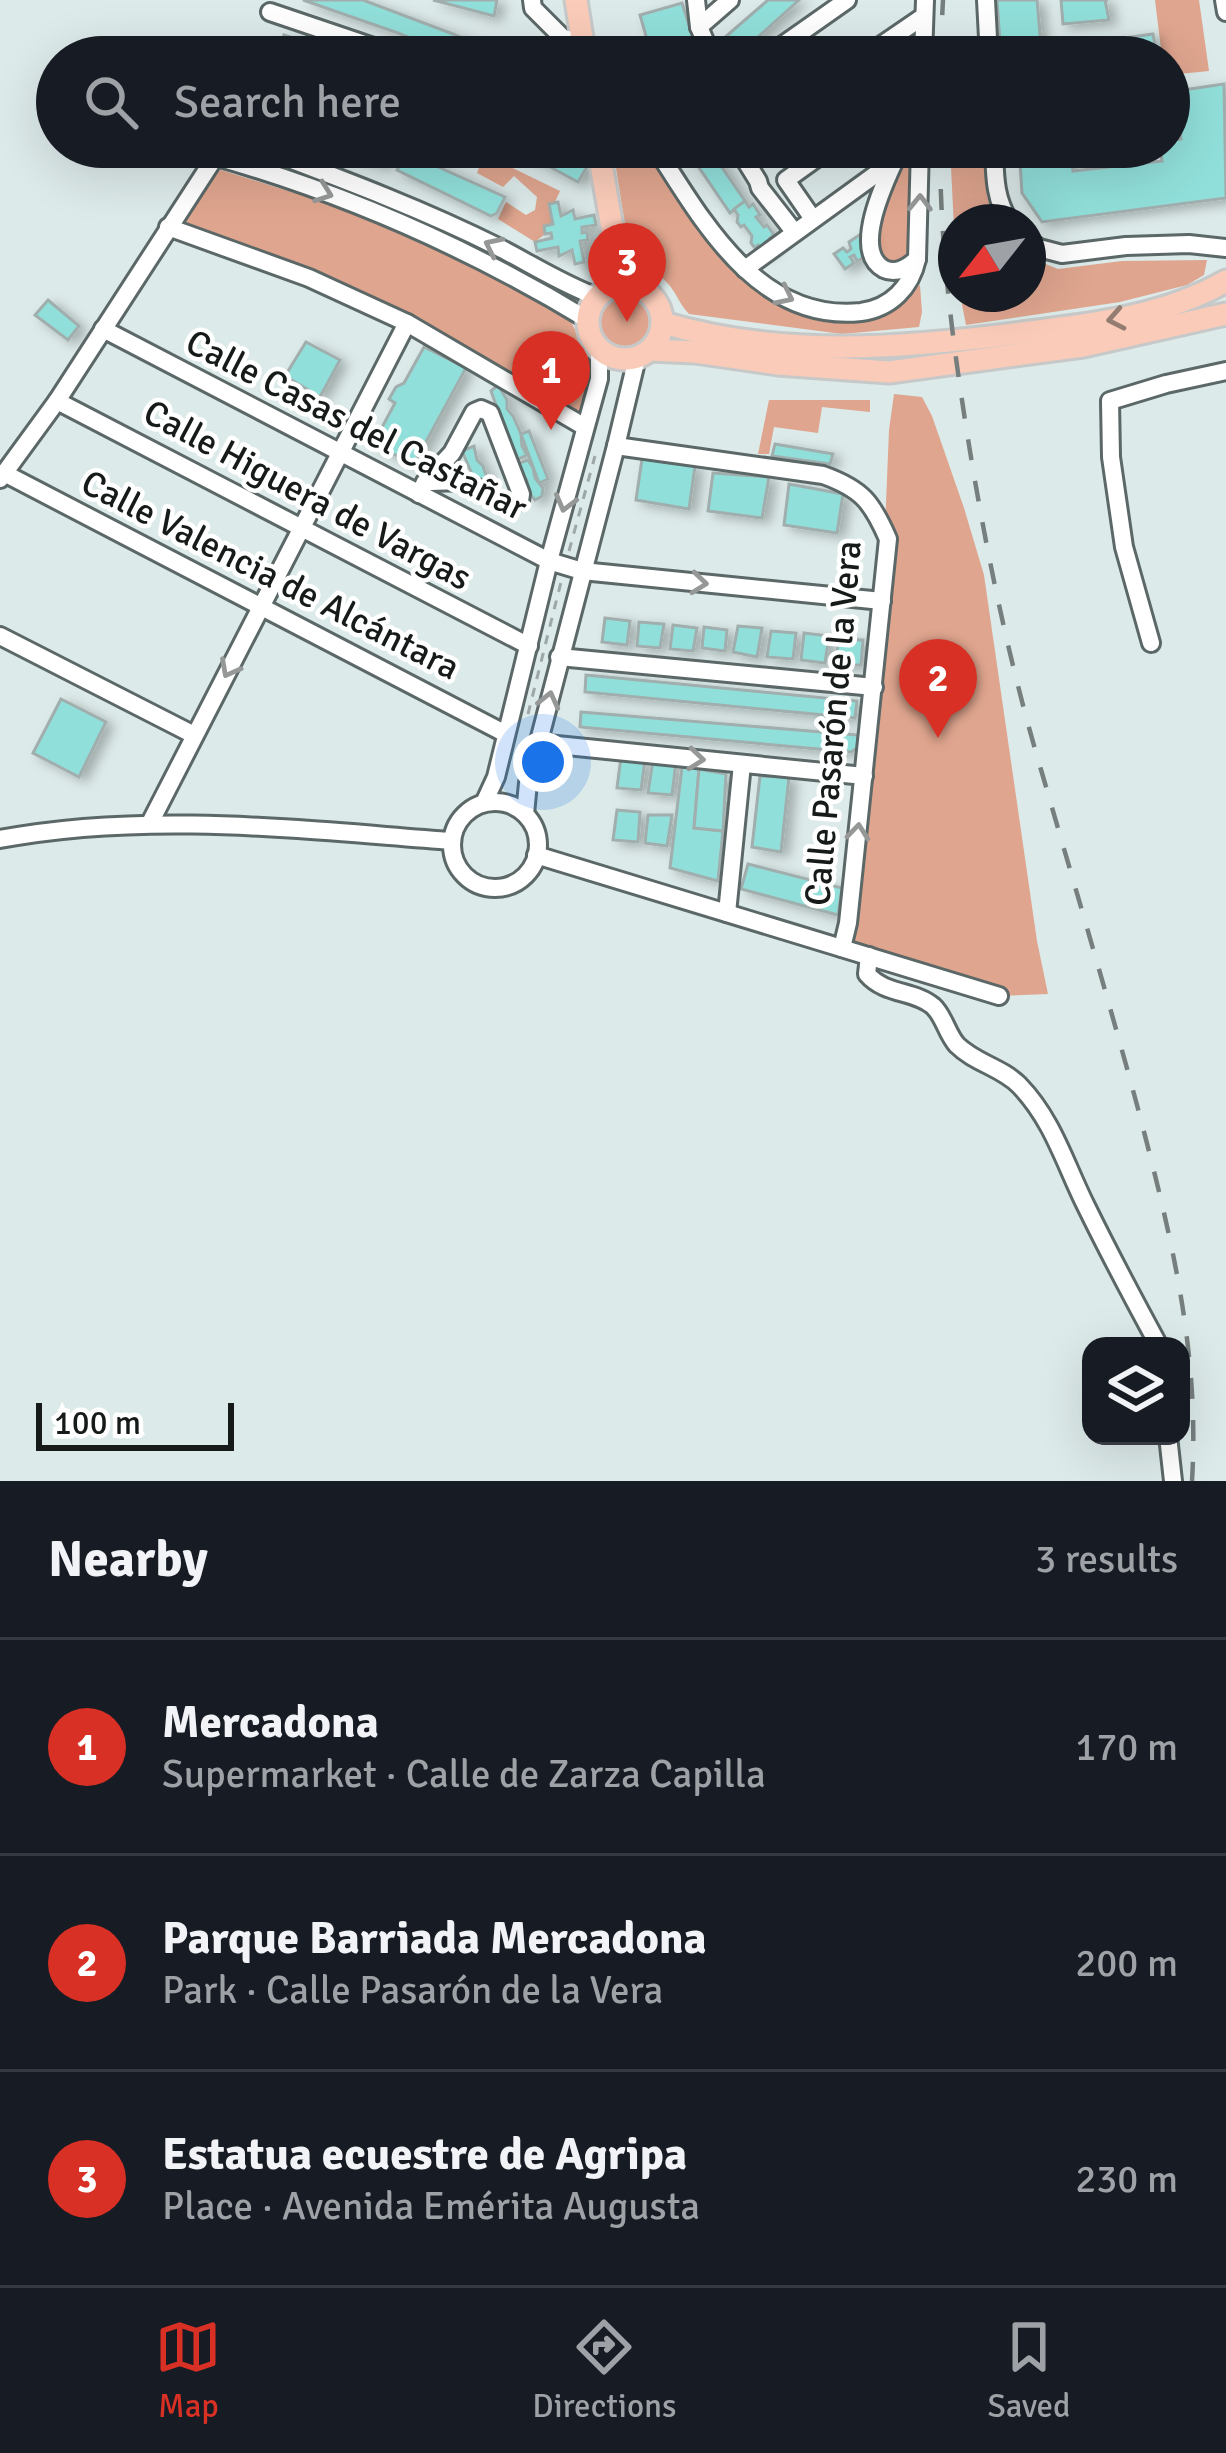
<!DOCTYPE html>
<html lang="en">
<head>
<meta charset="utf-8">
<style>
	:root { --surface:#171b24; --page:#20242c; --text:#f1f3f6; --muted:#9ea1a6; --line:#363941; --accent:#d93025 }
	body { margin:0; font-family:Signika,sans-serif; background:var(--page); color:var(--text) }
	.controls { position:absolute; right:36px; bottom:36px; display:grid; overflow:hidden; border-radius:24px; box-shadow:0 12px 48px #0002 }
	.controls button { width:108px; height:108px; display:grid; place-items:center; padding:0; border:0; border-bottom:3px solid var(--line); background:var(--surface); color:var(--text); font:60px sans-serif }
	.compass { position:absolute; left:938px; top:204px; width:108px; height:108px; border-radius:50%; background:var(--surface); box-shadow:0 12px 48px #0002; rotate:239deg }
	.scale { position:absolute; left:36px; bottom:30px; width:198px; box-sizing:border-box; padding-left:12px; border:6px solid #161b1a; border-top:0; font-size:33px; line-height:42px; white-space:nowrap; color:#161b1a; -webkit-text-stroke:9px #fff; paint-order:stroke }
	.you { position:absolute; left:543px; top:762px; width:42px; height:42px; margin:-30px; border:9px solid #fff; border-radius:50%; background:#1a73e8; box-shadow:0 0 0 18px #1a73e833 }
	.badge { display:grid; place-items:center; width:78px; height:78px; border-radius:50%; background:var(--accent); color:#fff; font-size:39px; font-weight:700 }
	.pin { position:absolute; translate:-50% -99px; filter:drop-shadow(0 3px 6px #0008) }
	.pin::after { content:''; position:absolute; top:63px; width:42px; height:36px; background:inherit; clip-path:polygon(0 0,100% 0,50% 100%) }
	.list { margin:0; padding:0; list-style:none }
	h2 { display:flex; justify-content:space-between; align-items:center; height:156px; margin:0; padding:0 48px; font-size:51px }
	h2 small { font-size:39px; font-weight:400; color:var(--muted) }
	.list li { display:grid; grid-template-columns:78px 1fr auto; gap:36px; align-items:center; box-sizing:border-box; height:216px; padding:0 48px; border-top:3px solid var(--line) }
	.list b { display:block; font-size:45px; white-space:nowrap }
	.list p { margin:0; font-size:39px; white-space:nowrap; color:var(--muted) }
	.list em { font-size:39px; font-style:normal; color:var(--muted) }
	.icon { flex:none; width:66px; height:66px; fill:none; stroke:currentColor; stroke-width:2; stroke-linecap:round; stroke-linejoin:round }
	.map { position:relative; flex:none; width:1226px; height:1481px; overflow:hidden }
	.search { position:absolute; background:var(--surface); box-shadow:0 12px 48px #0002; left:36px; right:36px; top:36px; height:132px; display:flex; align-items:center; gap:30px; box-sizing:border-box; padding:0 42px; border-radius:66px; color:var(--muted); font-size:45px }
	.sheet { height:804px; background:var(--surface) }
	nav { display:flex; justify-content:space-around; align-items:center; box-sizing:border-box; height:168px; border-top:3px solid var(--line); background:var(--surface); font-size:33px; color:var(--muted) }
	nav a { display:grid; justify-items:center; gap:6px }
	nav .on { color:var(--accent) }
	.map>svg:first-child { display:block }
	.green { fill:#dfa58e }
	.building { fill:#91dfda; stroke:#a0aead; stroke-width:3; filter:url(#shadow) }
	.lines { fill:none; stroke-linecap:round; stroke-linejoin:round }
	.minor-casing { stroke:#5b6867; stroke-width:22 }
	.major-casing { stroke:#c7c8c8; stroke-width:27 }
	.path { stroke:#9ca7a6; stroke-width:3; stroke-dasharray:9 9; stroke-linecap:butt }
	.minor { stroke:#fff; stroke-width:16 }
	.major { stroke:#facbb9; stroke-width:21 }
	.rail { stroke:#767f7e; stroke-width:4.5; stroke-dasharray:21 21; stroke-linecap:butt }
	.oneway { stroke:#969898 }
	.oneway2 { stroke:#937c71 }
	.labels { text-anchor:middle; stroke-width:9; stroke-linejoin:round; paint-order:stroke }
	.street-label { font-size:36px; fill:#161b1a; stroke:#fff }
</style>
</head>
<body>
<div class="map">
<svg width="1226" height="1481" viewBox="0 0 1226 1481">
	<defs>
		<filter id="shadow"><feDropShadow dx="7" dy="4" stdDeviation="6" flood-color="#0004"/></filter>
	</defs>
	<rect width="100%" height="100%" fill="#dceae9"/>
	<!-- green -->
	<g class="green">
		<path d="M1155 0H1199L1209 71 1169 75V57H1162Z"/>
		<path d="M909 147H915L914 250 907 261 895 265 881 262 875 225Z"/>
		<path d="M950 147H983L987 196 995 222H956V268Z"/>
		<path d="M484 154 560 191 555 202 549 204 553 224 544 226 545 234 535 242 498 219 506 202 526 215 535 210 537 197 514 176 503 187 477 173Z"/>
		<path d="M614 156 656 161 714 247 742 277 762 291 834 316 911 291 920 285 922 312 919 327 842 334 689 314C681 306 677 295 670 286 660 273 645 268 631 262Z"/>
		<path d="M221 170 362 214 426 241 568 316 592 363 582 408 575 413 446 335 411 318 188 227 186 220 215 172Z"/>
		<path d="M1028 257 1058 269 1122 261 1207 260 1204 275 1187 285 1120 302 966 325 960 294H1028Z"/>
		<circle cx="625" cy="322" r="24"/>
		<path d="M894 394 922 397 932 416 964 508 984 575 1037 941 1048 994 999 996 842 948 882 601 889 430Z"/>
		<path d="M769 400H870V412L822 407 818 433 774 427 769 454H758Z"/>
	</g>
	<!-- building -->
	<g class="building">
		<path d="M303 0H363L453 34 505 57H456L398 33Z"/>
		<path d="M433 0H497L494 16Z"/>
		<path d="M768 0H799L737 56 723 39Z"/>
		<path d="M997 0H1037L1042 57H1001Z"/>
		<path d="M1061 0H1108H1105L1109 20 1063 24Z"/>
		<path d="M682 3 699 57H652L640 15Z"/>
		<path d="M1153 34 1157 57H1068L1067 46Z"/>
		<path d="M284 35 352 57H285L278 54Z"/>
		<path d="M1224 84 1226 198 1042 222 1022 193 1019 147H1070L1073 171 1162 161 1160 147H1169V141L1181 139 1176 91Z"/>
		<path d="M332 147H390L383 165Z"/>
		<path d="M513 147H551L588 165 578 182Z"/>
		<path d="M685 147H708L745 201 730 213Z"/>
		<path d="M407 153 505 197 497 213 491 216 397 170Z"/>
		<path d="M745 201 749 207 753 204 760 215 756 217 764 227 767 225 774 235 770 238 773 244 763 252 758 245 755 248 751 243 752 236 744 225 741 227 737 222 738 215 734 209Z"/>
		<path d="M558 202 561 216 573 210 575 219 594 215 596 225 582 227V233L587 232 588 240 580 241 584 262 575 264 572 250 559 256 558 247 537 251 535 242 552 238 551 233 545 234 544 226 553 224 549 204Z"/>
		<path d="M867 230 868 255 857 261 854 255 850 257 854 263 845 269 834 254 843 248 847 252 851 249 849 242Z"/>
		<path d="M48 300 79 326 68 340 35 315Z"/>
		<path d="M306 342 340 360 320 397 285 376Z"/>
		<path d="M424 347 466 368 414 464 373 444 395 403 389 399 396 387 404 383Z"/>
		<path d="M498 385 507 400V409L513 416 521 434 522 446 527 455 516 460 491 391Z"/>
		<path d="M529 431 548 479 539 483 521 434Z"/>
		<path d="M775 444 833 454 830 464 772 456Z"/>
		<path d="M474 446 477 460 483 466 487 478 476 483 462 451Z"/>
		<path d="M642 459 695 466 689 509 636 500Z"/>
		<path d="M528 460 533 468 535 478 543 488 542 496 535 500 527 490V481L520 470 519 463Z"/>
		<path d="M713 473 769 477 762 518 708 511Z"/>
		<path d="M789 484 843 494 837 533 784 525Z"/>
		<path d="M605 618 630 621 627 645 602 642Z"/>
		<path d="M639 622 664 624 660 648 637 646Z"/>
		<path d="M673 625 697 628 693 651 670 649Z"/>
		<path d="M738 626 762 628 757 657 733 652Z"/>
		<path d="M704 627 727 630 725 651 702 648Z"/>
		<path d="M771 631 796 633 793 659 767 657Z"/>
		<path d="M804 633 829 636 825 663 801 660Z"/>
		<path d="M838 639 863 640 861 665H836Z"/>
		<path d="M586 675 857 701 855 718 585 692Z"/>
		<path d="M61 699 106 722 79 777 33 753Z"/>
		<path d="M581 712 858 735 857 748 851 752 580 727Z"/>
		<path d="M621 757 645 760 641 790 617 788Z"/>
		<path d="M653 760 676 762 672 795 648 793Z"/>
		<path d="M682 767 699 769 694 828 723 831 718 881 670 868Z"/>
		<path d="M699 769 726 774 723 831 694 828Z"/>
		<path d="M760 776 789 777 781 852 752 847Z"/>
		<path d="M617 810 640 812 638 842 613 840Z"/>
		<path d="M648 815H672L667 846 645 843Z"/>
		<path d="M748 864 842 888 838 915 741 889Z"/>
	</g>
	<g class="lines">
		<!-- minor casing -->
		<g class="minor-casing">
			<g id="minor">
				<path d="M532 0 533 8 563 38 583 42"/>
				<path d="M696 0 699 27 712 57"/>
				<path d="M986 0 989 57"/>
				<path d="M1224 0 1226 12"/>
				<path d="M270 12 403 57"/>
				<path d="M699 27 730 0"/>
				<path d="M766 57 847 0"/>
				<path d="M864 57 924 16"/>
				<path d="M923 57 925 0"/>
				<path d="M257 147C339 178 420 208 498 247 531 264 562 284 597 297"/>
				<path d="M655 147C702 220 758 323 861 312 891 308 911 287 917 259L920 147"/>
				<path d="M737 147 758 181 760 188 792 229"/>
				<path d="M901 147C889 173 849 250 884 269 897 275 908 267 917 259"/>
				<path d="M994 147C995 174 994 199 1010 222"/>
				<path d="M213 156C344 193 471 249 588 320"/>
				<path d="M813 219 786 180 832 147"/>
				<path d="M168 227 309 278 407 323 585 427"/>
				<path d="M1028 240 1039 248 1062 254 1126 246 1189 244 1226 248"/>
				<path d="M745 269 894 161"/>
				<path d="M103 329 549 561 582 571 882 601"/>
				<path d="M57 401 529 646"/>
				<path d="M616 446 823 475C862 489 872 502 888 539L848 923 842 948"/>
				<path d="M4 473 506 734"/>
				<path d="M0 479 57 401 221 148"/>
				<path d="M419 494 425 482 452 453 474 412 481 409 490 413 521 494 520 501C499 511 486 489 466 483 454 480 438 482 425 482"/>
				<path d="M0 636 194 735"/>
				<path d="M1151 643 1124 547 1111 457 1110 401 1166 384 1226 371"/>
				<path d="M559 657 874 687"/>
				<path d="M537 743 864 776"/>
				<circle cx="495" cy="845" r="43"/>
				<path d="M484 803 496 777 549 561 599 379V349"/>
				<path d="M525 814 528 783 616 446 637 358"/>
				<path d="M150 823 407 323"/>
				<path d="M0 839C150 811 301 830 452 841"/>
				<path d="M536 855 999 996"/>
				<path d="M727 913 742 764"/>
				<path d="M869 956 867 974C885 995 914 990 933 1006 944 1016 947 1034 957 1045 975 1063 1001 1067 1019 1085 1053 1120 1065 1164 1086 1206 1109 1253 1134 1300 1159 1346"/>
				<path d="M1168 1436 1173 1481"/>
			</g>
		</g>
		<!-- major casing -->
		<g class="major-casing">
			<g id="major">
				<path d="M576 0 585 57"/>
				<path d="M598 147 622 285"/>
				<circle cx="625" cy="322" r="37"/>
				<path d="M663 323C786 359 905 348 1030 332 1096 324 1167 315 1226 281"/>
				<path d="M651 350 695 352 778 364 889 372 1083 346 1226 314"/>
			</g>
		</g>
		<!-- path -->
		<g class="path">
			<path d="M569 551 595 456"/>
			<path d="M528 714 562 578"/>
		</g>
		<!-- minor -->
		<use href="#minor" class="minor"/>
		<!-- major -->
		<use href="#major" class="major"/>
		<!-- rail -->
		<g class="rail">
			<path d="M940 57 943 0"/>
			<path d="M940 147C940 247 953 346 969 445 987 556 1010 666 1042 773 1074 884 1107 994 1137 1105 1170 1231 1200 1349 1192 1481"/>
		</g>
	</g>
	<!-- one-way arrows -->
	<defs><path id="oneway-chevron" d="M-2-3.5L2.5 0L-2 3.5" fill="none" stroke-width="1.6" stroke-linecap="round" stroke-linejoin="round" transform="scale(3)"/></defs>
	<g class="oneway">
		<use href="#oneway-chevron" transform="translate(324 193) rotate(20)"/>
		<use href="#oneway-chevron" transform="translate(920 203) rotate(-89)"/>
		<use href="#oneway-chevron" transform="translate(493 246) rotate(-154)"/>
		<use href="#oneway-chevron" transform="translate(785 296) rotate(26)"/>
		<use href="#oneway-chevron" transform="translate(565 503) rotate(105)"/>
		<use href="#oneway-chevron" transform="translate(699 583) rotate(6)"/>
		<use href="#oneway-chevron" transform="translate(229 669) rotate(118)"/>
		<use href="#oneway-chevron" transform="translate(549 700) rotate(-76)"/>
		<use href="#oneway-chevron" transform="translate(696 759) rotate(6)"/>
		<use href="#oneway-chevron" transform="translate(858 832) rotate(-84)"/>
	</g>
	<use class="oneway2" href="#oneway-chevron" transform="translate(1116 319) rotate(169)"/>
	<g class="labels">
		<!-- street labels -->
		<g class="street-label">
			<text transform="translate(357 424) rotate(27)" y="13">Calle Casas del Castañar</text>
			<text transform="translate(308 494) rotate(28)" y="13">Calle Higuera de Vargas</text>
			<text transform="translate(271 574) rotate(27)" y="13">Calle Valencia de Alcántara</text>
			<text transform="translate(832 723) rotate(-85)" y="13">Calle Pasarón de la Vera</text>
		</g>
	</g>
</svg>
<div class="controls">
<button><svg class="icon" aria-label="layers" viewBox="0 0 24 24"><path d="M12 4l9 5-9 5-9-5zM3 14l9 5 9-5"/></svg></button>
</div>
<svg class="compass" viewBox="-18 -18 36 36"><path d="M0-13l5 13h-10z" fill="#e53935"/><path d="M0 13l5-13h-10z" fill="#9ea1a6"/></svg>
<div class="scale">100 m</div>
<div class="you"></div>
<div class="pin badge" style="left:551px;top:430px">1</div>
<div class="pin badge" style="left:938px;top:738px">2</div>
<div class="pin badge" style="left:627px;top:322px">3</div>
<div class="search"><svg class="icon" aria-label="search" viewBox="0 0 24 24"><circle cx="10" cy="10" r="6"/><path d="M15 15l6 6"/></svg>Search here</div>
</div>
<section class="sheet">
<h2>Nearby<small>3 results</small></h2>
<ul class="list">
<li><span class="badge">1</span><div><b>Mercadona</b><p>Supermarket · Calle de Zarza Capilla</p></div><em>170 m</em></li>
<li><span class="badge">2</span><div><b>Parque Barriada Mercadona</b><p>Park · Calle Pasarón de la Vera</p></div><em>200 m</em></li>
<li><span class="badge">3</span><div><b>Estatua ecuestre de Agripa</b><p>Place · Avenida Emérita Augusta</p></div><em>230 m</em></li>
</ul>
</section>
<nav>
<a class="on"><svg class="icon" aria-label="map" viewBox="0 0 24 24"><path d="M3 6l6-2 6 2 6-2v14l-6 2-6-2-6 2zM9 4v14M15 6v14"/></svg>Map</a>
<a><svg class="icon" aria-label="directions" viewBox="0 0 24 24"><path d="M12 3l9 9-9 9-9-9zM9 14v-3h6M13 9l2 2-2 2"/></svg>Directions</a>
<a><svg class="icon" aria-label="saved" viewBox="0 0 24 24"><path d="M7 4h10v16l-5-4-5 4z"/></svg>Saved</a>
</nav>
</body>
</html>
